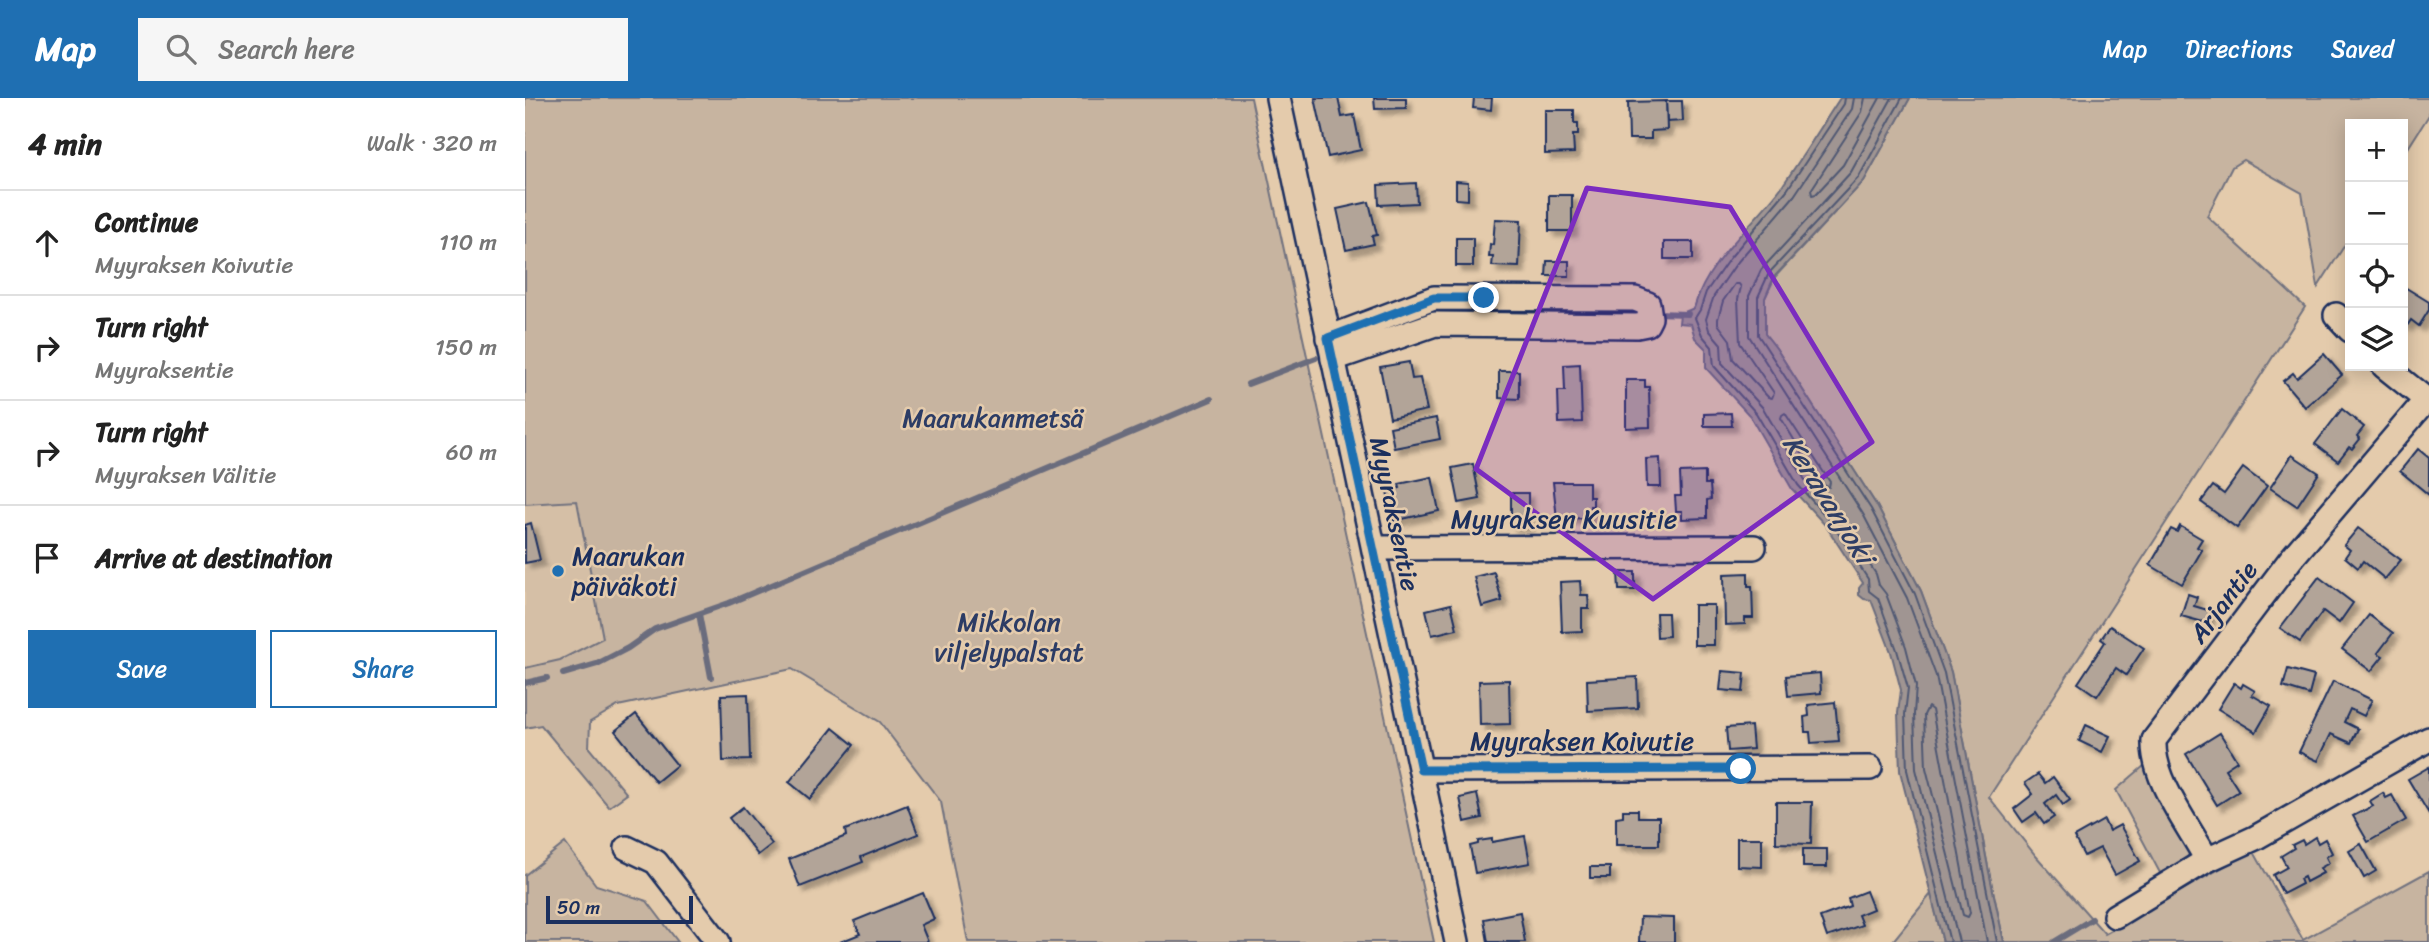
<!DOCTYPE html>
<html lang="en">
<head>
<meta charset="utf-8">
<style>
	:root { --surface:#fff; --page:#f6f6f6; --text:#222; --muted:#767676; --line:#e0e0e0; --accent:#1f6fb2 }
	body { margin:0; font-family:Sriracha,sans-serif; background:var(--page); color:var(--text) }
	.controls { position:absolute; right:21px; top:21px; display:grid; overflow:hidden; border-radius:0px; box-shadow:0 4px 18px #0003 }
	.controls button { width:63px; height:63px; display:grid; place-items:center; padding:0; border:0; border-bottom:2px solid var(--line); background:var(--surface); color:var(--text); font:35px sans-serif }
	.scale { position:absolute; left:21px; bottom:18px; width:147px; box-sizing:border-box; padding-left:7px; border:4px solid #1b2f5e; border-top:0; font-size:19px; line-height:24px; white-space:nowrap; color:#1b2f5e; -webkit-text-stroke:5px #e4cbac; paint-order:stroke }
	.stop { position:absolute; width:21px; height:21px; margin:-16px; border:5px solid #1f6fb2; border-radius:50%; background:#fff }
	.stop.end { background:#1f6fb2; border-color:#fff; box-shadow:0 2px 7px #0008 }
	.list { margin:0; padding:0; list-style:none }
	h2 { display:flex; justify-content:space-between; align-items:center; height:91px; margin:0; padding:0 28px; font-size:30px }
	h2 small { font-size:23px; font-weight:400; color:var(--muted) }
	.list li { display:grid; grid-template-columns:46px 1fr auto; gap:21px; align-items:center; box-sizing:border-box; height:105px; padding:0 28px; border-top:2px solid var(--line) }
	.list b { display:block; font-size:26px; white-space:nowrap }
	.list p { margin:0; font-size:23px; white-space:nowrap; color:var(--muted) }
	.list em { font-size:23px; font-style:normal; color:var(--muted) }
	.actions { display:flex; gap:14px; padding:21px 28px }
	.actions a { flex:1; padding:16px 0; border:2px solid var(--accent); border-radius:0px; text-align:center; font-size:24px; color:var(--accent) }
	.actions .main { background:var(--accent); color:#fff }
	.icon { flex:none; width:38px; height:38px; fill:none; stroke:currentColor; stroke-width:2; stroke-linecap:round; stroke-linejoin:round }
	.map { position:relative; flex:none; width:1904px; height:844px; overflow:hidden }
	header { display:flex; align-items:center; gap:42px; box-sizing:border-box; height:98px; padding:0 35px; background:var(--accent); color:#fff }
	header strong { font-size:33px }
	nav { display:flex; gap:38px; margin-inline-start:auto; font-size:24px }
	.search { width:490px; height:63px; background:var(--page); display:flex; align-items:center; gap:18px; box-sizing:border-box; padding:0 24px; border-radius:0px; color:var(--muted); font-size:26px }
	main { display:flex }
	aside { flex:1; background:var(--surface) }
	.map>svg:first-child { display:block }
	.built { fill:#d5bfa6 }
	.green { fill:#c7b4a0; stroke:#71727f; stroke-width:2 }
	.water { fill:#a09592; stroke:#6b6c7d; stroke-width:2 }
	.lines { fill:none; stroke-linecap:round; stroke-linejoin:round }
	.shore { stroke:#505873; stroke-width:2 }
	.stream { stroke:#6b6c7d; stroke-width:6 }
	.building { fill:#b2a498; stroke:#1b2f5e; stroke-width:2; filter:url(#shadow) }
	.minor-casing { stroke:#1b2f5e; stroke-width:28 }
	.minor { stroke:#e4cbac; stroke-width:23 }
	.route { stroke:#1f6fb2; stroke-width:9 }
	.marked { fill:#7b2cbf; fill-opacity:0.2; stroke:#7b2cbf; stroke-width:5; stroke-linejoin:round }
	.poi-dot { fill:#1f6fb2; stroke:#e4cbac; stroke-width:2.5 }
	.labels { text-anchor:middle; stroke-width:5; stroke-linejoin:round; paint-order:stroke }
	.park-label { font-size:26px; fill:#2c3c65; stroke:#e4cbac }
	.street-label { font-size:26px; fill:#1b2f5e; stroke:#e4cbac }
	.poi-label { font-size:26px; fill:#1b2f5e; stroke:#e4cbac; text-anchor:start }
	.water-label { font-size:28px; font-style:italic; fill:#2f3e66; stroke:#e4cbac }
</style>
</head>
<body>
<header>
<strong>Map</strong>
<div class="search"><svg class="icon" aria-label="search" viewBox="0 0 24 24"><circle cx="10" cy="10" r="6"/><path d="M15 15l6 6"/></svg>Search here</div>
<nav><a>Map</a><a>Directions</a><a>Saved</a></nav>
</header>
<main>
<aside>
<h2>4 min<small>Walk · 320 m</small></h2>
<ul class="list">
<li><svg class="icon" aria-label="ahead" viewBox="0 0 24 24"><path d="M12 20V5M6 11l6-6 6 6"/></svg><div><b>Continue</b><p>Myyraksen Koivutie</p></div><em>110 m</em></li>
<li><svg class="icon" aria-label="right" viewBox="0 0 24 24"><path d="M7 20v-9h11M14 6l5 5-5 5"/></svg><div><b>Turn right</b><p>Myyraksentie</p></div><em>150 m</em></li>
<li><svg class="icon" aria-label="right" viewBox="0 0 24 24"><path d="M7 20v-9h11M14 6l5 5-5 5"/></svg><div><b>Turn right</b><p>Myyraksen Välitie</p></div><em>60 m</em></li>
<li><svg class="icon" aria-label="arrive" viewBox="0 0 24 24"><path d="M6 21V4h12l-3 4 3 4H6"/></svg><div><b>Arrive at destination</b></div></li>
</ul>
<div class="actions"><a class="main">Save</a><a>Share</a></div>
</aside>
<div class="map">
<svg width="1904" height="844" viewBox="0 0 1904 844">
	<defs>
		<filter id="shadow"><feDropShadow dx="5.5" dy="5.5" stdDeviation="2" flood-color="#0004"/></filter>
	</defs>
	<rect width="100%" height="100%" fill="#e4cbac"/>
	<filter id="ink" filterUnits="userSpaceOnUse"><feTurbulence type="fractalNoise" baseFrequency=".0143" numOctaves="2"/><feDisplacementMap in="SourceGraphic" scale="14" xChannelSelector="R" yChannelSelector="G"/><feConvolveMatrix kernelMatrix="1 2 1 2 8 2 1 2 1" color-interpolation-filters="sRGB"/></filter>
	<g filter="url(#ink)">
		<!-- built -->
		<path class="built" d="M52 403 78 540 35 562 0 570V406Z"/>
		<!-- green -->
		<g class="green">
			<path d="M0 0H726L909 844H443L416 704 355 624 267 571 93 608 65 624 64 650 102 696 84 709 16 627 0 630V570L35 562 78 540 52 403 0 406Z"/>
			<path d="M1385 0H1904V17L1878 58V26H1825V139L1793 189 1777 95 1718 62 1707 69 1682 118 1780 209 1464 699 1511 758 1580 836 1728 752 1778 842 1904 773V844H1479L1463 769 1426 574 1396 493 1352 408 1251 250 1240 236V200L1250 179 1339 83Z"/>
			<path d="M1620 667 1666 752 1661 762 1635 775 1591 692Z"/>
			<path d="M40 745 71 787 122 803 153 844H0V777Z"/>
			<path d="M1406 796 1418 844H1367Z"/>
		</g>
		<!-- water -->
		<path class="water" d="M1315 0H1385L1339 83 1249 179 1240 200V236L1251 250 1352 408 1396 493 1426 574 1463 769 1479 844H1418L1375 673 1373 615 1376 592 1366 554 1346 502 1339 501 1334 497V490L1338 485 1301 428 1267 391 1225 318 1181 270V251L1170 240 1166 226 1154 225 1155 216 1169 210C1183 161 1229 127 1258 87 1278 58 1296 29 1315 0Z"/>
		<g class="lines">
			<!-- shore -->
			<g class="shore">
				<path d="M1320 0 1319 6 1262 92 1204 161 1181 194 1175 212 1170 220 1177 237 1187 249 1189 268 1231 315 1273 387 1306 424 1343 481 1344 493 1353 500 1372 552 1383 590 1380 616 1382 672 1425 844"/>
				<path d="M1329 0 1327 11 1269 98 1211 166 1189 198 1181 221 1184 232 1196 246 1197 265 1238 310 1280 382 1314 420 1351 476 1354 487 1361 496 1381 549 1391 588 1389 616 1391 671 1434 844"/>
				<path d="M1340 0 1337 14 1286 92 1287 97 1291 96 1318 67 1355 0"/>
				<path d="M1367 0 1326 74 1236 172 1224 198V238L1338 416 1382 500 1411 578 1462 844"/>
				<path d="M1377 0 1334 79 1244 175 1233 199V237L1346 411 1390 496 1419 575 1472 844"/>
				<path d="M1210 186H1214L1216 189 1213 201 1215 245 1249 295 1247 300 1243 299 1208 261 1205 242 1193 226V221L1198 203Z"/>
				<path d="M1260 315 1305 384 1304 389 1300 388 1289 375 1256 320 1257 317Z"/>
				<path d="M1403 609 1407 612 1445 815 1443 819 1438 817 1401 670 1399 617Z"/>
			</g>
			<!-- stream -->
			<g class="stream">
				<path d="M1130 215 1163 216"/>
				<path d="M912 217 920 215H1111"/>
				<path d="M864 229 888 222"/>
				<path d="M723 286 791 260"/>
				<path d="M174 516 186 579"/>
				<path d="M38 576 72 566 103 550 130 531 204 505 686 301"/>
				<path d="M0 585 22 580"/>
				<path d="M1529 844 1567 821"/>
			</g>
		</g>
		<!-- building -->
		<g class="building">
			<path d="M790 0H813L817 19 829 17 836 52 803 59Z"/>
			<path d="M849 0H881V10L850 11Z"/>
			<path d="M949 0H967L966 12 948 10Z"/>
			<path d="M1141 3H1157L1158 23 1142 24Z"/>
			<path d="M1141 3 1142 32 1126 33V41H1104L1103 4Z"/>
			<path d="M1020 12H1049V25H1053V37H1048L1049 55 1020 56Z"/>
			<path d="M931 83 943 84V102L931 101Z"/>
			<path d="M891 85 892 105 854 107 853 87Z"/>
			<rect x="1024" y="97" width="23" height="36"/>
			<path d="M844 104 852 137 847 138 849 146 821 152 812 111Z"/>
			<path d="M970 121 996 122 994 169 967 168 968 159H964L965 146 968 147Z"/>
			<rect x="931" y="140" width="17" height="28"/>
			<rect x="1139" y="144" width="29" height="17"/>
			<path d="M1022 163H1044V178H1021Z"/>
			<path d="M1878 188 1904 204V212L1894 228 1886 222 1882 228 1878 226Z"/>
			<path d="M1799 256 1817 277 1780 309 1758 283 1768 275 1772 280Z"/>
			<path d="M884 264 887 281 895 280 902 312 865 320 855 269Z"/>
			<path d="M1055 266 1057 324 1034 325 1033 293H1040L1039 267Z"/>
			<path d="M974 273H994V301L974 300Z"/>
			<path d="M1101 282H1120V289H1124L1125 329 1101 330Z"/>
			<path d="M1817 311 1839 329 1832 338 1835 341 1827 351 1824 349 1813 363 1790 346Z"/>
			<path d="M1206 315 1207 328H1179V316Z"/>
			<path d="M911 320 915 341 869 350 865 329Z"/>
			<path d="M1893 351 1904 360V397L1875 373Z"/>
			<path d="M1767 357 1794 375 1772 408 1745 390Z"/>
			<path d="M1135 360 1136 389H1122L1121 361Z"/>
			<path d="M948 366 955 401 934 405 927 370Z"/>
			<path d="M1718 370 1742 388 1712 430 1676 404 1688 388 1699 396Z"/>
			<path d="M1180 374V386H1185L1186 401 1182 402V420L1157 421V413H1151L1150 398H1156L1155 375Z"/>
			<path d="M907 379 914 413 868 423 862 393 875 390 874 386Z"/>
			<path d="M1028 384H1064V399H1068V408H1065V420L1032 421Z"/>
			<rect x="986" y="395" width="17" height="33"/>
			<path d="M6 425 15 462 0 465V427Z"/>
			<path d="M1655 428 1677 441 1672 449 1677 452 1657 486 1625 467 1646 431 1652 434Z"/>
			<path d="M1833 430 1876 462 1860 481 1838 463 1833 470 1820 459 1825 452 1819 447Z"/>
			<path d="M969 474 977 503 957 509 949 479Z"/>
			<path d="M1093 474H1110V492H1094Z"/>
			<path d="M1223 475V488H1227L1228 520H1220V526L1200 527 1199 476Z"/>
			<path d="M1794 479 1828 505 1814 525 1798 513 1775 544 1755 530Z"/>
			<path d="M1055 483 1056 497H1063L1064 511H1057V533L1037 534 1035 484Z"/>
			<path d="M1663 496 1672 499 1669 508 1686 513 1682 525 1656 518Z"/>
			<path d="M926 506 932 531 907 537 901 512Z"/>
			<rect x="1169" y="507" width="20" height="40"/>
			<path d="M1131 515H1143L1144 538 1132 539Z"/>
			<path d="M1844 517 1868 535 1853 555 1858 558 1846 573 1817 551Z"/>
			<path d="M1585 528 1619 550 1601 577 1591 570 1572 598 1553 585 1580 544 1576 541Z"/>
			<path d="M1763 571 1789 578 1784 597 1758 589Z"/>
			<path d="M1197 573 1220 575 1218 594 1195 592Z"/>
			<path d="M1295 575 1296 595 1263 598 1261 578Z"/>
			<path d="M1112 579 1113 610 1063 613 1062 582Z"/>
			<path d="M984 582 985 626 955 627 954 583Z"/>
			<path d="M1808 583 1847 602 1839 618 1825 611 1819 624 1833 631 1826 645 1806 636 1793 663 1774 654Z"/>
			<path d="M1709 585 1716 590 1718 586 1730 593 1727 597 1746 608 1731 634 1693 611Z"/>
			<path d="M223 596 225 662 198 663 196 597Z"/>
			<path d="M1310 604 1314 643 1286 645 1285 634H1280L1279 619 1284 618 1283 607Z"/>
			<path d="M111 616 152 667 131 684 90 633Z"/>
			<path d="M1561 627 1585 638 1577 654 1554 643Z"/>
			<path d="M1226 628 1228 651 1203 653 1201 630Z"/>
			<path d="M308 630 329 647 285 701 264 684Z"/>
			<path d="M1695 635 1712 663 1700 671 1714 693 1692 707 1661 656Z"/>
			<path d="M1904 669V716L1883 681Z"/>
			<path d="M1513 676 1520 685 1528 679 1545 702 1538 707 1531 697 1520 706 1529 719 1519 726 1511 715 1498 724 1489 711 1508 696 1500 685Z"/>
			<path d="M1858 695 1861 700 1867 697 1881 722 1843 744 1828 718 1848 708 1845 703Z"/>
			<path d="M952 696 957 720 940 724 935 700Z"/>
			<path d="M1251 704H1287L1286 746 1251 745Z"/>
			<path d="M382 707 393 736 336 759 338 764 275 789 264 761 321 738 320 732Z"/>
			<path d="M218 709 247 746 233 757 204 720Z"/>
			<path d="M1098 712H1113V719H1134V747H1091V719L1098 718Z"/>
			<path d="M1579 722 1584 733 1595 727 1615 763 1590 777 1575 750 1559 758 1549 739Z"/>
			<path d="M1000 738 1005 765 950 775 945 748 953 746V743L967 741V744Z"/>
			<path d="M1790 739 1793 745 1800 741 1807 755 1801 759 1804 765 1795 770 1798 775 1781 784 1779 779 1775 781 1777 786 1758 796 1748 777 1762 769 1756 758 1769 750 1767 747 1777 742 1779 746Z"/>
			<path d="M1212 740H1237V769L1212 768Z"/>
			<path d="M1836 746 1851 773 1839 780 1824 753Z"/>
			<rect x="1278" y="751" width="24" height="18"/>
			<rect x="1065" y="769" width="20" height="11"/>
			<path d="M1341 793 1348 811 1333 817 1337 827 1302 839 1295 819 1325 808 1323 800Z"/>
			<path d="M398 795 409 821 396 827 403 844H315L335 836 329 823Z"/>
			<path d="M995 814 1000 844H963L959 821Z"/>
			<path d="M1115 819 1149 820V844H1114Z"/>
		</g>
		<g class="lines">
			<!-- minor casing -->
			<g class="minor-casing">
				<g id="minor">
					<path d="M753 0 932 844"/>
					<path d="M1811 217 1825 232"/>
					<path d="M803 240 909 200 1110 201 1123 206 1125 220 1122 226 1112 228 910 226 808 261"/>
					<path d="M1859 268 1904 304"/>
					<path d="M849 450 1229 449"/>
					<path d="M896 672 1345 670"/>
					<path d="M102 750 131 764 193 844"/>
					<path d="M1682 762C1663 726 1627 682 1629 642L1766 461 1901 302"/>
					<path d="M1590 818 1682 762 1730 740 1904 641"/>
				</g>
			</g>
			<!-- minor -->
			<use href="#minor" class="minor"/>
		</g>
	</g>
	<g class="lines" filter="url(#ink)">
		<!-- route -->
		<path class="route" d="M959 200H909L803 240 896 672 1216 671"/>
	</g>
	<!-- marked area -->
	<path class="marked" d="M1062 90 1205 109 1347 344 1128 501 951 371Z"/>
	<!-- markers -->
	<circle class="poi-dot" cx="33" cy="473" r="7"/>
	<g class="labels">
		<!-- park labels -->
		<g class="park-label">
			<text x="468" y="329">Maarukanmetsä</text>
			<text x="484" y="533">Mikkolan<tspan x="484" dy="30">viljelypalstat</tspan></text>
		</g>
		<!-- street labels -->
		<g class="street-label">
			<text transform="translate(870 416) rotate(78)" y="9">Myyraksentie</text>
			<text x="1039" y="430">Myyraksen Kuusitie</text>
			<text transform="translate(1698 504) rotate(-53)" y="9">Arjantie</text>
			<text x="1057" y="652">Myyraksen Koivutie</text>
		</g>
		<!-- poi labels -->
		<g class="poi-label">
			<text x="47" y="467">Maarukan<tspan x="47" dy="30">päiväkoti</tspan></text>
		</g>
		<!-- water labels -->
		<g class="water-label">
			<text transform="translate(1304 401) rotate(58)" y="10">Keravanjoki</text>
		</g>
	</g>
</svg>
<div class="controls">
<button>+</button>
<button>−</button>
<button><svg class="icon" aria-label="locate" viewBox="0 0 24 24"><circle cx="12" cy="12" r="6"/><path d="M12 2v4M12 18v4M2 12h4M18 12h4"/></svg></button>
<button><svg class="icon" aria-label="layers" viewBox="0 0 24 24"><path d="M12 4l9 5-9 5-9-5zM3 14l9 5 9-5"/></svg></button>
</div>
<div class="scale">50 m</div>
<div class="stop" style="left:1216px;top:671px"></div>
<div class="stop end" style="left:959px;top:200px"></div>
</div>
</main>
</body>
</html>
